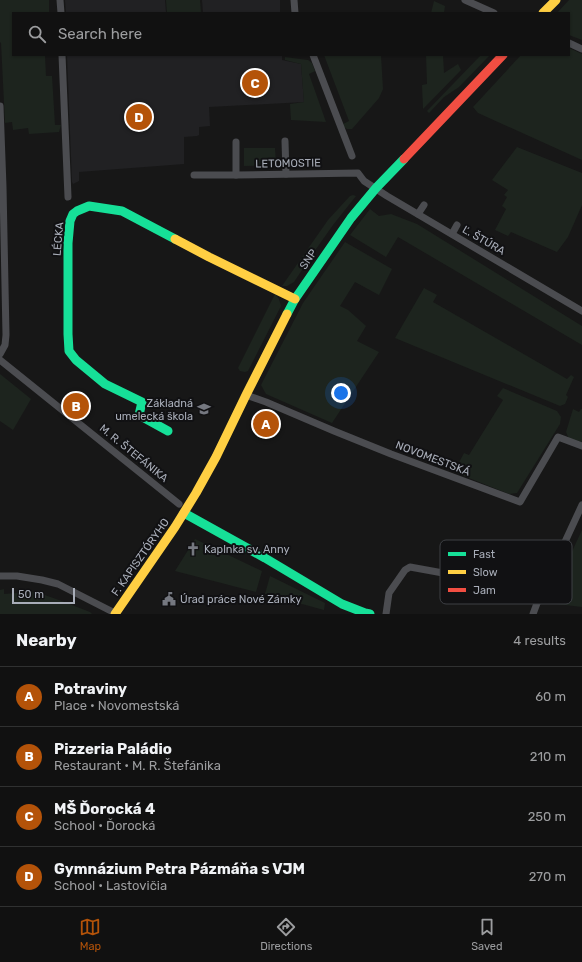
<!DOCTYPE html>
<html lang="en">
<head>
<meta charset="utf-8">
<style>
	:root { --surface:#111; --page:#1a1a1a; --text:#f1f3f6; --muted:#9c9d9f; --line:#303131; --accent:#b45309 }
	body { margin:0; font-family:Rubik,sans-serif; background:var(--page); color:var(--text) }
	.scale { position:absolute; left:12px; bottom:10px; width:63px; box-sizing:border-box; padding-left:4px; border:2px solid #a8adb8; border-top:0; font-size:11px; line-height:14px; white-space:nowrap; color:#a8adb8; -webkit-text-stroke:3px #111113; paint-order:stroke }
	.you { position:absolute; left:341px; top:393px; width:14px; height:14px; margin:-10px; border:3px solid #fff; border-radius:50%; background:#1a73e8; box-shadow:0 0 0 6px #1a73e833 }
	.badge { display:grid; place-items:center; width:26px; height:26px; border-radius:50%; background:var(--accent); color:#fff; font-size:13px; font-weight:700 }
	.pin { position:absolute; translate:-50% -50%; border:2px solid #fff; box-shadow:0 1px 4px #0006 }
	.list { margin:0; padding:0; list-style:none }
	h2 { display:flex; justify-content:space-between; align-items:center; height:52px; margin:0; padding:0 16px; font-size:17px }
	h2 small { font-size:13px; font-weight:400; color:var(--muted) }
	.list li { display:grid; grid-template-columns:26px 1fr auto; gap:12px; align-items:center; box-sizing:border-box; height:60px; padding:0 16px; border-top:1px solid var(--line) }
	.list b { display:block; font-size:15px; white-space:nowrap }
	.list p { margin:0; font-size:13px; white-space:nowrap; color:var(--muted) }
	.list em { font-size:13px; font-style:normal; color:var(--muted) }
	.icon { flex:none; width:22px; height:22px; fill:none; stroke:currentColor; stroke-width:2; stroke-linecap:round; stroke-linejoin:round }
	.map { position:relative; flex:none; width:582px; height:614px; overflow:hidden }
	.search { position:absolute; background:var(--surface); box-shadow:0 1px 3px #0004; left:12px; right:12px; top:12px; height:44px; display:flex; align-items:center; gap:10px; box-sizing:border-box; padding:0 14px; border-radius:0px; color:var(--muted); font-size:15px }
	.sheet { height:292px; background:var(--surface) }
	nav { display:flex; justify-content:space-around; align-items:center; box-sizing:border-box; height:56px; border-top:1px solid var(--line); background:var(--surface); font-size:11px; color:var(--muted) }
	nav a { display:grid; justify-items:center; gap:2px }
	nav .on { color:var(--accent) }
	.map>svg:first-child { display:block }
	.built { fill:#212123 }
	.green { fill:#1d241e }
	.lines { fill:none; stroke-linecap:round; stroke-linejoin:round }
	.street { stroke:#4b4c50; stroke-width:7 }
	.fast { stroke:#16e098; stroke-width:9 }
	.slow { stroke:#ffcf43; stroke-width:9 }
	.jam { stroke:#f24e42; stroke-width:9 }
	.labels { text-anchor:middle; stroke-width:4; stroke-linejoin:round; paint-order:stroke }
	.street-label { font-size:11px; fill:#a8adb8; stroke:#111113 }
	.poi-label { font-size:11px; fill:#a8adb8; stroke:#111113; text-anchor:start }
	.key { fill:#111113; stroke:#3e4045; stroke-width:1 }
	.key-label { font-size:11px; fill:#a8adb8 }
</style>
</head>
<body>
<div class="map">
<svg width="582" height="614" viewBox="0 0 582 614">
	<rect width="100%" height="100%" fill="#171717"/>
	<!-- built -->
	<g class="built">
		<path d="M65 0H165L166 13H66Z"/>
		<path d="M202 0H280V13H203Z"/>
		<path d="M67 55H282V60L301 64 304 102 209 107 210 126 199 127V135L197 136 184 137V164L79 172V181L73 184 72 182Z"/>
	</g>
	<!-- green -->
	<g class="green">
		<path d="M0 0H49V13H13V55H45L46 76H52L55 125H61L59 132 29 134 28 128 13 130 12 122 5 123 1 43 0 42Z"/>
		<path d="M166 0H200L201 13H167Z"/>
		<path d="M569 0H582V40L569 35V19L570 18 569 17V13H557Z"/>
		<path d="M434 1 445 6 444 13H431Z"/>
		<path d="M569 48 582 54V160L478 113 473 107 521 55H569Z"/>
		<path d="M324 55H381L383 89 379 98 352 129H347L344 127 343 124 349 121Z"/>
		<path d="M426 55H443L444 73 458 64 461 70 423 109 422 85 427 84Z"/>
		<path d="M481 55H490L459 87 444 97 429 113 427 111Z"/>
		<path d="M285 57 308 60 312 63 315 71 309 74 326 122 291 120 290 104 304 102 301 64 285 60Z"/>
		<path d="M517 147 582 173V205L568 237 557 252 511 232 508 236 495 230 506 209 502 206 507 197 504 195 508 190 492 180Z"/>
		<path d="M244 148H275L276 165 244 166Z"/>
		<path d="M353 195 356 196 333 225 316 249 294 282 287 286H282L328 220 350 196Z"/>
		<path d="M370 209 379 216 391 214 417 224 582 326V345L398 237 386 257 350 235Z"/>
		<path d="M345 242 392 269 379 295 355 282 340 306 348 310 366 326 357 341 379 352 332 423 266 394 261 385 303 303Z"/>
		<path d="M424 288 437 295 433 302 567 379 571 375 574 377 566 395 568 397 565 404 560 406 395 338Z"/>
		<path d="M275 294 279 299 281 306 248 371 245 372 240 371 238 368Z"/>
		<path d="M0 374 31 399 13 430 0 421Z"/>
		<path d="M503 388 557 411 561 417 560 424 517 493 509 494 454 472 464 453 469 455 503 400 497 396Z"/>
		<path d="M573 409 579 412 581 409H582V442L569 439 566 432Z"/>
		<path d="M582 530V607L548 603Z"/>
		<path d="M195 539 262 571 256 592 175 571Z"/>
		<path d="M270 576 325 603 324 610 265 594Z"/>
		<path d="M4 589V594L17 593 18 589 39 593 59 600 90 612 92 614H0V590Z"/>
	</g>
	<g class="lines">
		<!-- street -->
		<g class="street">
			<path d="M60 0 61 13"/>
			<path d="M294 0 295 13"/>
			<path d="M465 0 494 13"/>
			<path d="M569 43 582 49"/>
			<path d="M62 55 68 197"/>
			<path d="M313 55 352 156"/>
			<path d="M0 106 3 187 6 335 5 345 0 354"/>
			<path d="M285 141 286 174"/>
			<path d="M236 142V175"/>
			<path d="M194 175H236L358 173 364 181 387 196 582 311"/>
			<path d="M418 214 424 205"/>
			<path d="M452 234 457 225"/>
			<path d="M0 360 179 504"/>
			<path d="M246 395 266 402 334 431 391 454 520 502 558 437 582 446"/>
			<path d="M0 576H17L42 580 58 584 115 613"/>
			<path d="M386 614 389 593 405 570 410 567 476 579 539 598"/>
			<path d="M533 614 539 598 582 505"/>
		</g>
		<!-- fast -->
		<g class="fast">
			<path d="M287 314 295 299 351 218 376 188 404 159"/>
			<path d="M168 431 139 415 142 402 105 384 76 360 69 351 68 334V243L70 221 73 214 77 211 89 206 122 211 175 239"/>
			<path d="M184 513 265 558 342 604 365 613 370 614"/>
		</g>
		<!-- slow -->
		<g class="slow">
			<path d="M543 13 556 0"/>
			<path d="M175 239 209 257 295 299"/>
			<path d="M115 614 175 527 196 493 216 457 246 395 287 314"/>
		</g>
		<!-- jam -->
		<path class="jam" d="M404 159 503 55"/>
	</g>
	<!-- icons -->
	<defs>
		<g id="school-bare" transform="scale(1.08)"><path d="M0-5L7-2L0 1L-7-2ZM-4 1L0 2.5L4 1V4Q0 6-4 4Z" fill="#757880" stroke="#111113" stroke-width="2.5" paint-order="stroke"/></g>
		<g id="church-bare" transform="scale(1.08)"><path d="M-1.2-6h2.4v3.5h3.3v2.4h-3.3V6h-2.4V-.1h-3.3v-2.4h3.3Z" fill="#757880" stroke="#111113" stroke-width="2.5" paint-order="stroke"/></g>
		<g id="civic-bare" transform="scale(1.08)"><path d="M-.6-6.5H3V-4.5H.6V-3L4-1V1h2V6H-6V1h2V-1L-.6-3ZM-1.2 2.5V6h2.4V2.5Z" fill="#757880" stroke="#111113" stroke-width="2.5" paint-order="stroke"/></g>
	</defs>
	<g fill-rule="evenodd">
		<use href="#school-bare" x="204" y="409"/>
		<use href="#church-bare" x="193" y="549"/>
		<use href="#civic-bare" x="169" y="599"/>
	</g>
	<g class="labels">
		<!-- street labels -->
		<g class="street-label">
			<text transform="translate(288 163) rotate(-1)" y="4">LETOMOSTIE</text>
			<text transform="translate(58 239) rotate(-85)" y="4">LÉCKA</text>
			<text transform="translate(484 240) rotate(30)" y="4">Ľ. ŠTÚRA</text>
			<text transform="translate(308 259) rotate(-56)" y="4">SNP</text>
			<text transform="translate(134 453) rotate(39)" y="4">M. R. ŠTEFÁNIKA</text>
			<text transform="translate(433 458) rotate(21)" y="4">NOVOMESTSKÁ</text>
			<text transform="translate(140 557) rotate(-55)" y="4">F. KAPISZTÓRYHO</text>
		</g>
		<!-- poi labels -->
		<g class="poi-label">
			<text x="193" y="407" text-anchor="end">Základná<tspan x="193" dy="13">umelecká škola</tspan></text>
			<text x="204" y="553">Kaplnka sv. Anny</text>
			<text x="180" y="603">Úrad práce Nové Zámky</text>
		</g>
	</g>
	<!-- legend -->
	<rect x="440" y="540" width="132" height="64" rx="6" class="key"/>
	<rect x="448" y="552" width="18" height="4" fill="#16e098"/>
	<rect x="448" y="570" width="18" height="4" fill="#ffcf43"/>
	<rect x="448" y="588" width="18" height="4" fill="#f24e42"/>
	<g class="key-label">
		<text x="473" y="558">Fast</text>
		<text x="473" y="576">Slow</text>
		<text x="473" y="594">Jam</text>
	</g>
</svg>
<div class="scale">50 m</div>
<div class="you"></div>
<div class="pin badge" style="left:266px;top:424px">A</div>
<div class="pin badge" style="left:76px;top:406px">B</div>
<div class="pin badge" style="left:255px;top:83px">C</div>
<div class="pin badge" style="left:139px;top:117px">D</div>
<div class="search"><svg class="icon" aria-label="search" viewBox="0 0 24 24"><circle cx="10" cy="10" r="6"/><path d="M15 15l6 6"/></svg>Search here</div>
</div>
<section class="sheet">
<h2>Nearby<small>4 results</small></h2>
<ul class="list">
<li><span class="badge">A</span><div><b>Potraviny</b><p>Place · Novomestská</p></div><em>60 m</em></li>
<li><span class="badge">B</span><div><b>Pizzeria Paládio</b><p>Restaurant · M. R. Štefánika</p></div><em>210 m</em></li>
<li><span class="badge">C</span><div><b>MŠ Ďorocká 4</b><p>School · Ďorocká</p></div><em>250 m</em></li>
<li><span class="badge">D</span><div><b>Gymnázium Petra Pázmáňa s VJM</b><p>School · Lastovičia</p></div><em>270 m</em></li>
</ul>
</section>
<nav>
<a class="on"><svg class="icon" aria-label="map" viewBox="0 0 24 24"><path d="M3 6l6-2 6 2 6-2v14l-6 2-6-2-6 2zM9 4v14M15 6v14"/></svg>Map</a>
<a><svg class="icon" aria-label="directions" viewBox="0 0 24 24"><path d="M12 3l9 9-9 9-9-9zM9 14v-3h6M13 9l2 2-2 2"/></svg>Directions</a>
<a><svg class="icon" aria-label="saved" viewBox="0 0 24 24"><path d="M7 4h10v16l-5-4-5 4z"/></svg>Saved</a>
</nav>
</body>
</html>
